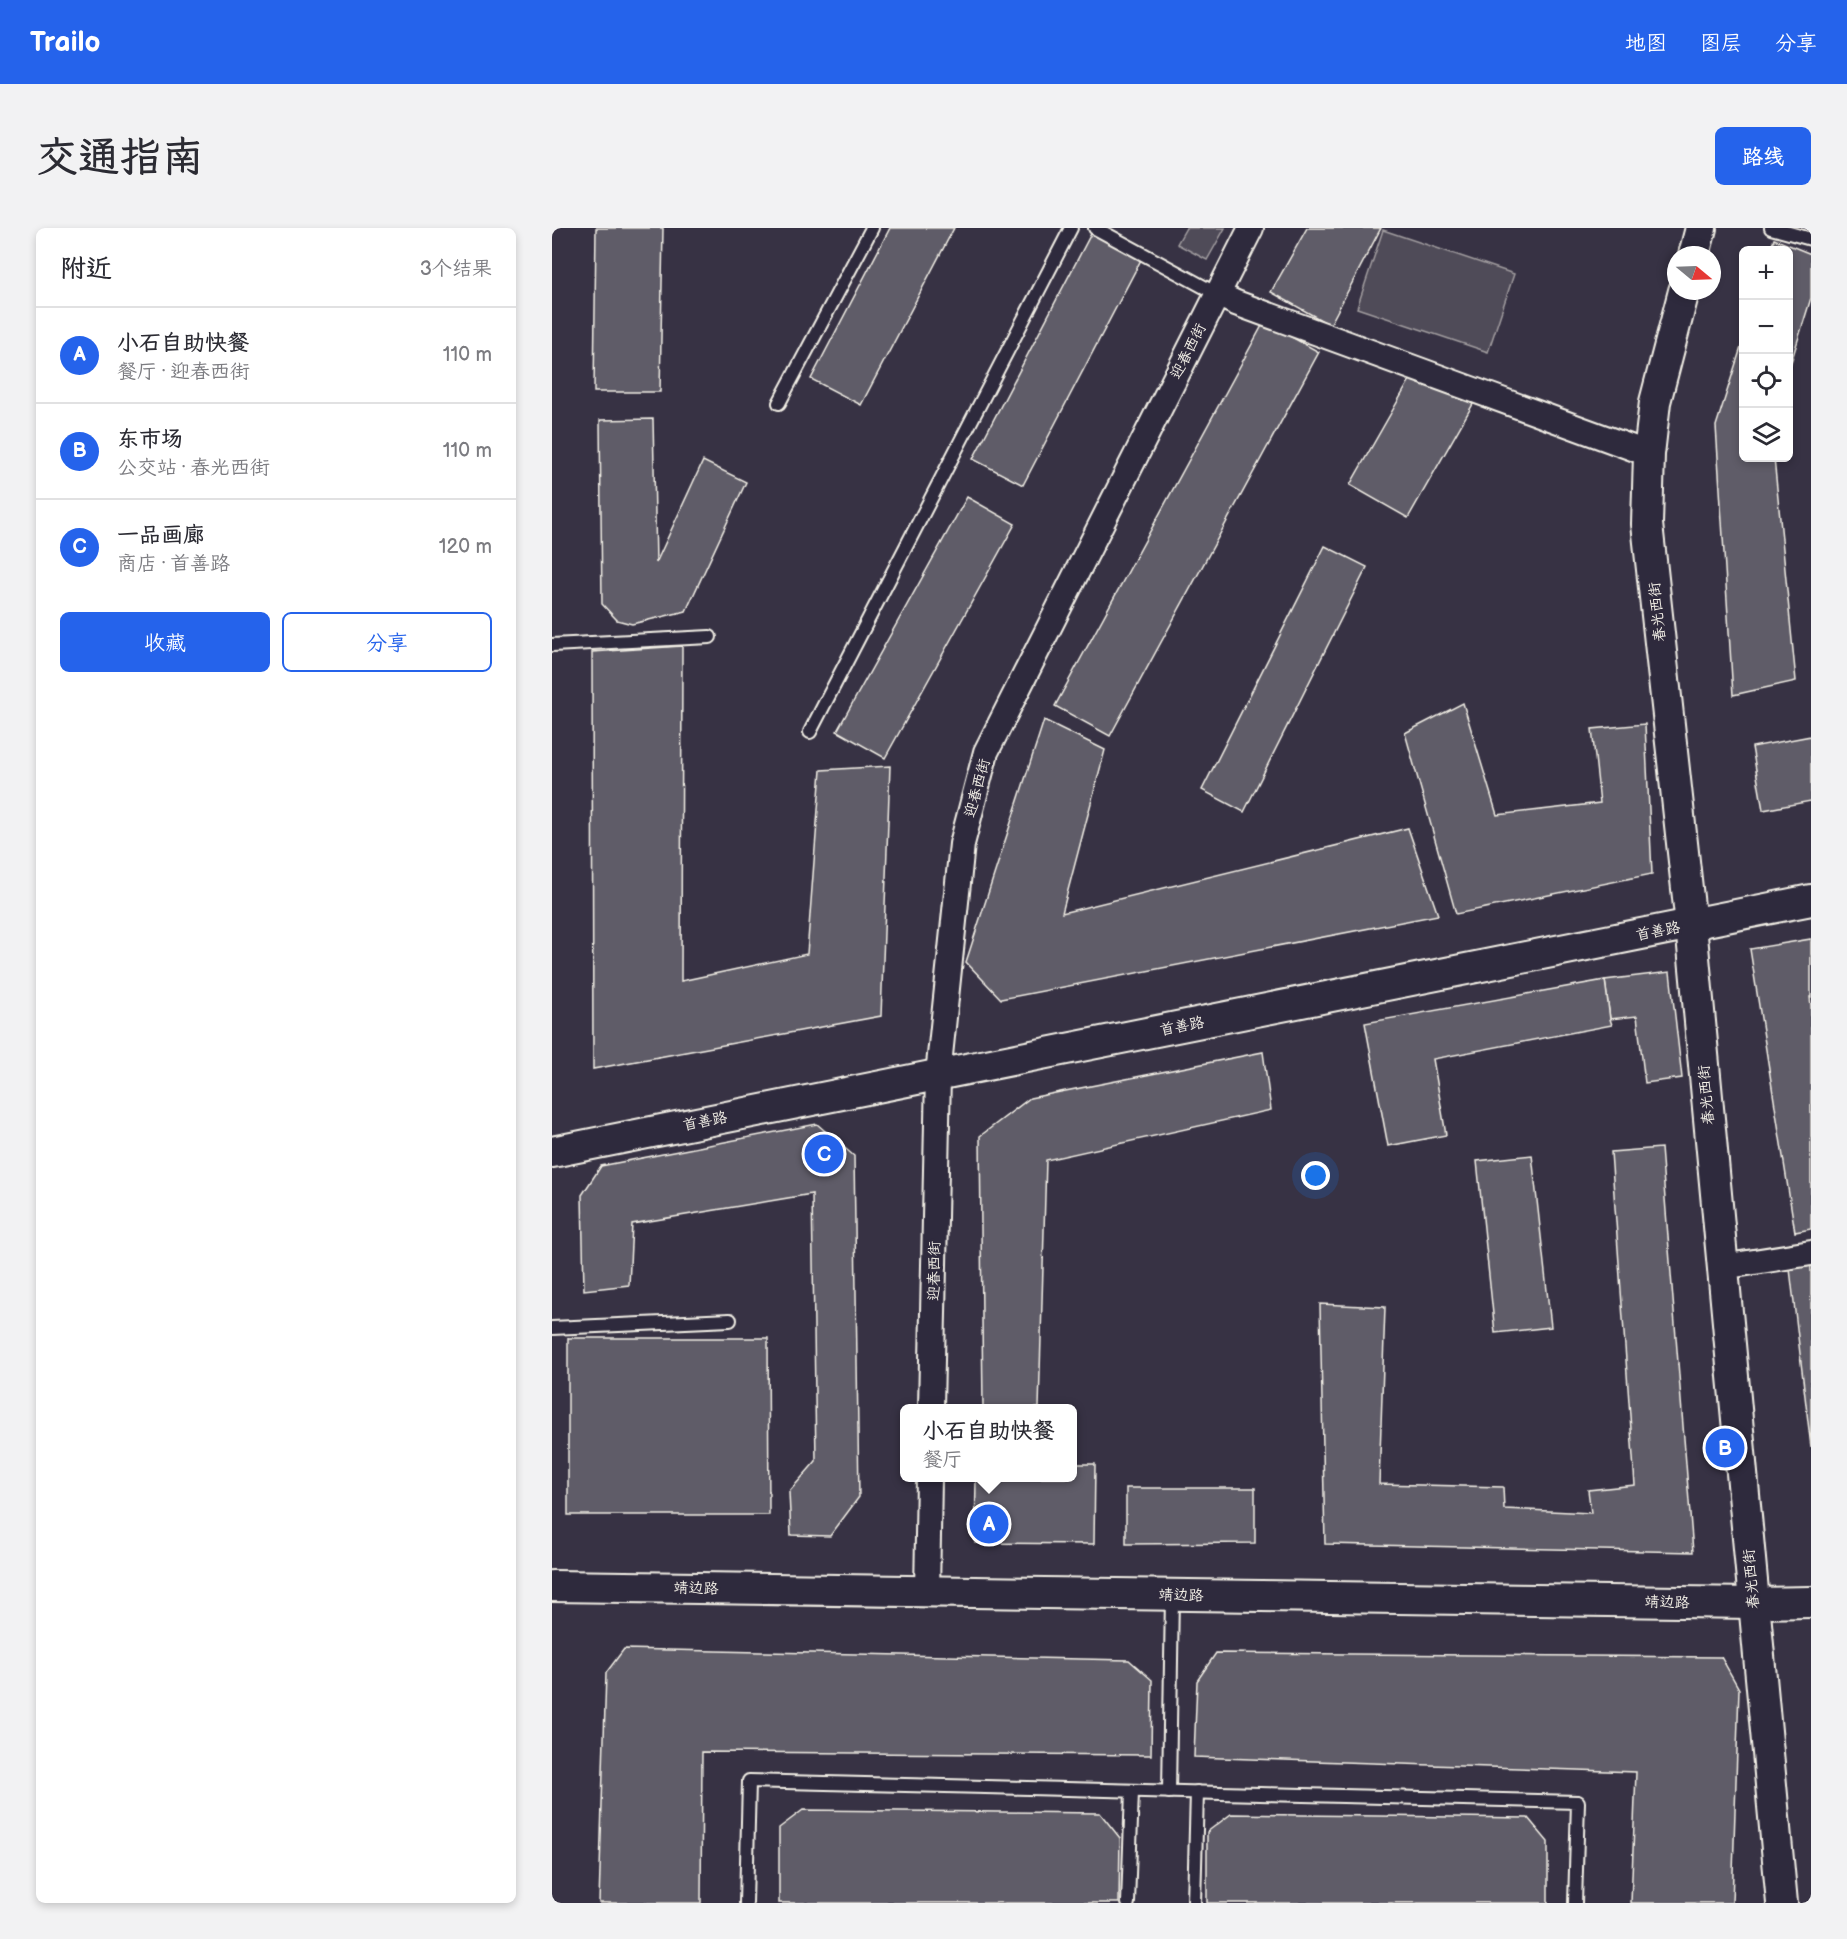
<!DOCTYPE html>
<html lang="zh">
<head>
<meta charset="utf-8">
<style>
	:root { --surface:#fff; --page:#f2f2f3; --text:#2b2b33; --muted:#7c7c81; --line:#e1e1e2; --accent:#2563eb }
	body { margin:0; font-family:"Balsamiq Sans","LXGW WenKai TC",sans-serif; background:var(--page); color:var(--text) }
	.controls { position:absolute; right:18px; top:18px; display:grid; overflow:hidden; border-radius:9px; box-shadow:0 3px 9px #0003 }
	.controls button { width:54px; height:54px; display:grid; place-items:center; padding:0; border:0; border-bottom:2px solid var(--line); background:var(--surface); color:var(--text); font:30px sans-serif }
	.compass { position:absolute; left:1115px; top:18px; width:54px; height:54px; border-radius:50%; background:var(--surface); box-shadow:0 3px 9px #0003; rotate:109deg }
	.you { position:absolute; left:764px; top:948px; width:21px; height:21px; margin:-15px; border:4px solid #fff; border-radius:50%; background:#1a73e8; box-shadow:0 0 0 9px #1a73e833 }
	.badge { display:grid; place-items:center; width:39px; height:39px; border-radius:50%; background:var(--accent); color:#fff; font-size:20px; font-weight:700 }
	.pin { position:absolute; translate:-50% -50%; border:3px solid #fff; box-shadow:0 2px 6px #0006 }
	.popup { position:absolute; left:348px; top:1176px; width:177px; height:78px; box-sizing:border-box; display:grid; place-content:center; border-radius:9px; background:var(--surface); filter:drop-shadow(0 2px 4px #0005); font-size:20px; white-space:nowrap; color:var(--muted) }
	.popup b { font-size:22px; color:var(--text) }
	.popup::after { content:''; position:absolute; left:50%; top:100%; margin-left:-12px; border:12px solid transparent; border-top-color:var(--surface) }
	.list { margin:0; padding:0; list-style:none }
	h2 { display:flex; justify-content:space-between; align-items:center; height:78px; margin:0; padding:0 24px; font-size:26px }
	h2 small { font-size:20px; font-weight:400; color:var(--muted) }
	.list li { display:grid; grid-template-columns:39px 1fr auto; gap:18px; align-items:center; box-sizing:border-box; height:96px; padding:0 24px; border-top:2px solid var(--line) }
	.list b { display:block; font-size:22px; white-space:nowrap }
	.list p { margin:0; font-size:20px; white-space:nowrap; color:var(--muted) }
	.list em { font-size:20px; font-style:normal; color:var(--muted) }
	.actions { display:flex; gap:12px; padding:18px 24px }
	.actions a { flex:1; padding:14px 0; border:2px solid var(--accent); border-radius:9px; text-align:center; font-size:21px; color:var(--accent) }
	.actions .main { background:var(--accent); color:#fff }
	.icon { flex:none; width:33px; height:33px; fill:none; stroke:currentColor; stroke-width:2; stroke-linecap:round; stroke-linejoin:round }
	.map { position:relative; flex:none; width:1259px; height:1675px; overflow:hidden; border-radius:9px }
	header { display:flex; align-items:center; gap:36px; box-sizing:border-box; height:84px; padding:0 30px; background:var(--accent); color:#fff }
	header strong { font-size:28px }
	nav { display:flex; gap:33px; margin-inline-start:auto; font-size:21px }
	.intro { display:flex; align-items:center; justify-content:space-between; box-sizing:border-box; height:144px; padding:0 36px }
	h1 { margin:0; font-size:42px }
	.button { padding:15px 27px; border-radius:9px; background:var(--accent); color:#fff; font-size:21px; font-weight:700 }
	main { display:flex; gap:36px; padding:0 36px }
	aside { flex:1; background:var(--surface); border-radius:9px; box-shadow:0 3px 9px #0003 }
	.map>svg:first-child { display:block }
	.green { fill:#504b59; stroke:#a29ea0; stroke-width:1.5 }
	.building { fill:#5f5c67; stroke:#f4f1e8; stroke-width:1.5 }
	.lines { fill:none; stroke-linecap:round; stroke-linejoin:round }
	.service-casing { stroke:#f4f1e8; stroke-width:16 }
	.minor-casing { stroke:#f4f1e8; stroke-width:28 }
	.tertiary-casing { stroke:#f4f1e8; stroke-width:34 }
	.service { stroke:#2f2a3d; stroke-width:12 }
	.minor { stroke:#2f2a3d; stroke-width:24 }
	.tertiary { stroke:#2f2a3d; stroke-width:30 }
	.labels { text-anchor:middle; stroke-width:5; stroke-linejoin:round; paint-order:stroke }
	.street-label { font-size:15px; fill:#f4f1e8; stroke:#2f2a3d }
</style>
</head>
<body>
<header>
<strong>Trailo</strong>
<nav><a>地图</a><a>图层</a><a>分享</a></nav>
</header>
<div class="intro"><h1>交通指南</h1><a class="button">路线</a></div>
<main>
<aside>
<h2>附近<small>3个结果</small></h2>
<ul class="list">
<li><span class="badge">A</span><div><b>小石自助快餐</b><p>餐厅 · 迎春西街</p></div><em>110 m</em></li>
<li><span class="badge">B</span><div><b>东市场</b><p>公交站 · 春光西街</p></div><em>110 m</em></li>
<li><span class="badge">C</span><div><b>一品画廊</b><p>商店 · 首善路</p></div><em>120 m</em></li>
</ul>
<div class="actions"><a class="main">收藏</a><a>分享</a></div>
</aside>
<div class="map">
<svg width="1259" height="1675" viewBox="0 0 1259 1675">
	<rect width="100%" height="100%" fill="#373244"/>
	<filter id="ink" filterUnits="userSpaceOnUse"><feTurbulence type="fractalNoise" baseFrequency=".0167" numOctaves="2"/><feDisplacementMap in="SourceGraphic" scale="12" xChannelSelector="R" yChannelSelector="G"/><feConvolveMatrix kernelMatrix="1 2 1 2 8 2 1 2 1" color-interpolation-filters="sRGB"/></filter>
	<g filter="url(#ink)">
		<!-- green -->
		<g class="green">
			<path d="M634 0H673L655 32 625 16Z"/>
			<path d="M831 2 962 46 936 124 805 80Z"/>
		</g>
		<!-- building -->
		<g class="building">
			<path d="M44 0H111L108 164H42Z"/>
			<path d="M338 0H402L309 177 259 151Z"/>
			<path d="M542 0 592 26 471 257 421 231Z"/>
			<path d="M755 0H829L778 97 719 64Z"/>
			<path d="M1222 11 1259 26V70L1236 144V22H1218Z"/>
			<path d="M712 94 767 124 558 508 503 478Z"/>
			<path d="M1192 110V230H1222L1244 453 1181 467 1164 198Z"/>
			<path d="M863 143 921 176 856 290 798 257Z"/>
			<path d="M101 191 104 335 151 233 194 254 134 383 80 396 65 392 50 376 48 192Z"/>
			<path d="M415 269 463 296 333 530 285 503Z"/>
			<path d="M773 318 815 339 692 584 650 562Z"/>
			<path d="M130 418 129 753 255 726 269 542 338 538 329 788 41 841 40 424Z"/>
			<path d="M911 475 945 587 1048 575 1040 501 1093 496 1100 646 904 686 853 505Z"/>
			<path d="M492 492 553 522 510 685 856 600 886 687 449 771 414 734Z"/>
			<path d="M1259 508V573L1211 582 1200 519Z"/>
			<path d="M1259 711V769H1258L1259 778V1001L1243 1004 1198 721Z"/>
			<path d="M1118 744 1130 850 1093 855 1085 788 1058 791 1053 752Z"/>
			<path d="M1053 752 1058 791 1060 797 881 831 894 907 836 918 813 795Z"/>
			<path d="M711 824 719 882 494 932 487 1180H431L428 908 478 870Z"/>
			<path d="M265 896 302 928 307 1269 278 1308 239 1307 237 1264 264 1233 260 966 80 996 77 1057 32 1062 30 967 49 938Z"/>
			<path d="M1109 920 1141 1324 773 1316 768 1076 833 1079 827 1256 951 1259 952 1281 1039 1285 1036 1262 1083 1257 1059 924Z"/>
			<path d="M980 927 999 1099 943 1105 925 933Z"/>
			<path d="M1259 1038V1219L1238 1041Z"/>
			<path d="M16 1110H216L217 1287H16Z"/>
			<path d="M521 1236H543L542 1316 423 1315 424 1250H521Z"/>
			<path d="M574 1260H703V1315L574 1316Z"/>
			<path d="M72 1421 577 1432 600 1452 599 1527 150 1524 149 1675H47L54 1445Z"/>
			<path d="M664 1425 1169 1429 1187 1461 1180 1675H1079L1084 1544 642 1529 645 1453Z"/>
			<path d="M251 1582 548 1585 568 1610 567 1675H227V1600Z"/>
			<path d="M679 1586 976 1590 996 1614V1675H655V1604Z"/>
		</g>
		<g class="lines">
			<!-- service casing -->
			<g class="service-casing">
				<g id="service">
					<path d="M543 0 665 66"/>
					<path d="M1219 0 1259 11"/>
					<path d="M227 175 320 0"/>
					<path d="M0 417 158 409"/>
					<path d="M258 504 519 0"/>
					<path d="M0 1100 178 1092"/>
					<path d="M617 1564 620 1367"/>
					<path d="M194 1675 197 1553 1026 1574 1023 1675"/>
					<path d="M576 1675 580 1563"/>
					<path d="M642 1675 645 1564"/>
				</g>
			</g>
			<!-- minor casing -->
			<g class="minor-casing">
				<g id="minor">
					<path d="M665 66 684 75 1097 226"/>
					<path d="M1170 1039 1259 1025"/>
					<path d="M379 1180 386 847 410 616 434 524 699 0"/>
					<path d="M375 1364 377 1250"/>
				</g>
			</g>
			<!-- tertiary casing -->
			<g class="tertiary-casing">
				<g id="tertiary">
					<path d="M1142 27 1149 0"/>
					<path d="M1132 63 1103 174 1097 226 1095 296 1139 697 1230 1675"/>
					<path d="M0 924 1259 672"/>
					<path d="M0 1358 1201 1375 1259 1374"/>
				</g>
			</g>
			<!-- service -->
			<use href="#service" class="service"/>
			<!-- minor -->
			<use href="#minor" class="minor"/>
			<!-- tertiary -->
			<use href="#tertiary" class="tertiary"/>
		</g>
	</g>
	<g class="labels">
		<!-- street labels -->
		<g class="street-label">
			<text transform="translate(636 123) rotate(-63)" y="5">迎春西街</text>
			<text transform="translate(1105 384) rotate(-96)" y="5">春光西街</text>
			<text transform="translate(425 560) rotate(-75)" y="5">迎春西街</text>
			<text transform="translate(1106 703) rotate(-11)" y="5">首善路</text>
			<text transform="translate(630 798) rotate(-11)" y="5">首善路</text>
			<text transform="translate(1154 867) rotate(-95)" y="5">春光西街</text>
			<text transform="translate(153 893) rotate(-11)" y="5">首善路</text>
			<text transform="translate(382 1043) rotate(-89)" y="5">迎春西街</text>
			<text transform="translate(1199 1351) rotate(-95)" y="5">春光西街</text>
			<text transform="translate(144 1360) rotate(1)" y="5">靖边路</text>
			<text transform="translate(629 1367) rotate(1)" y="5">靖边路</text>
			<text transform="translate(1115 1374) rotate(1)" y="5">靖边路</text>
		</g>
	</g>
</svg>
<div class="controls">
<button>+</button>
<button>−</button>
<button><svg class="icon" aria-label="locate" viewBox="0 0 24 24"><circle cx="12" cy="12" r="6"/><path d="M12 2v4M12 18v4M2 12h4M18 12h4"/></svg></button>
<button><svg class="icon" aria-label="layers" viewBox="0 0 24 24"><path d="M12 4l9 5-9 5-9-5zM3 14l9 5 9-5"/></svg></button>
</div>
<svg class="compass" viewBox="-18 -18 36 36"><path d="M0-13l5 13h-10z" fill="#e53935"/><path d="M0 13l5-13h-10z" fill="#7c7c81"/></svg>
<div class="you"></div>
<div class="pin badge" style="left:437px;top:1296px">A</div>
<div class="popup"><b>小石自助快餐</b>餐厅</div>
<div class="pin badge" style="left:1173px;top:1220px">B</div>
<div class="pin badge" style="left:272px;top:926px">C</div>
</div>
</main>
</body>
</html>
